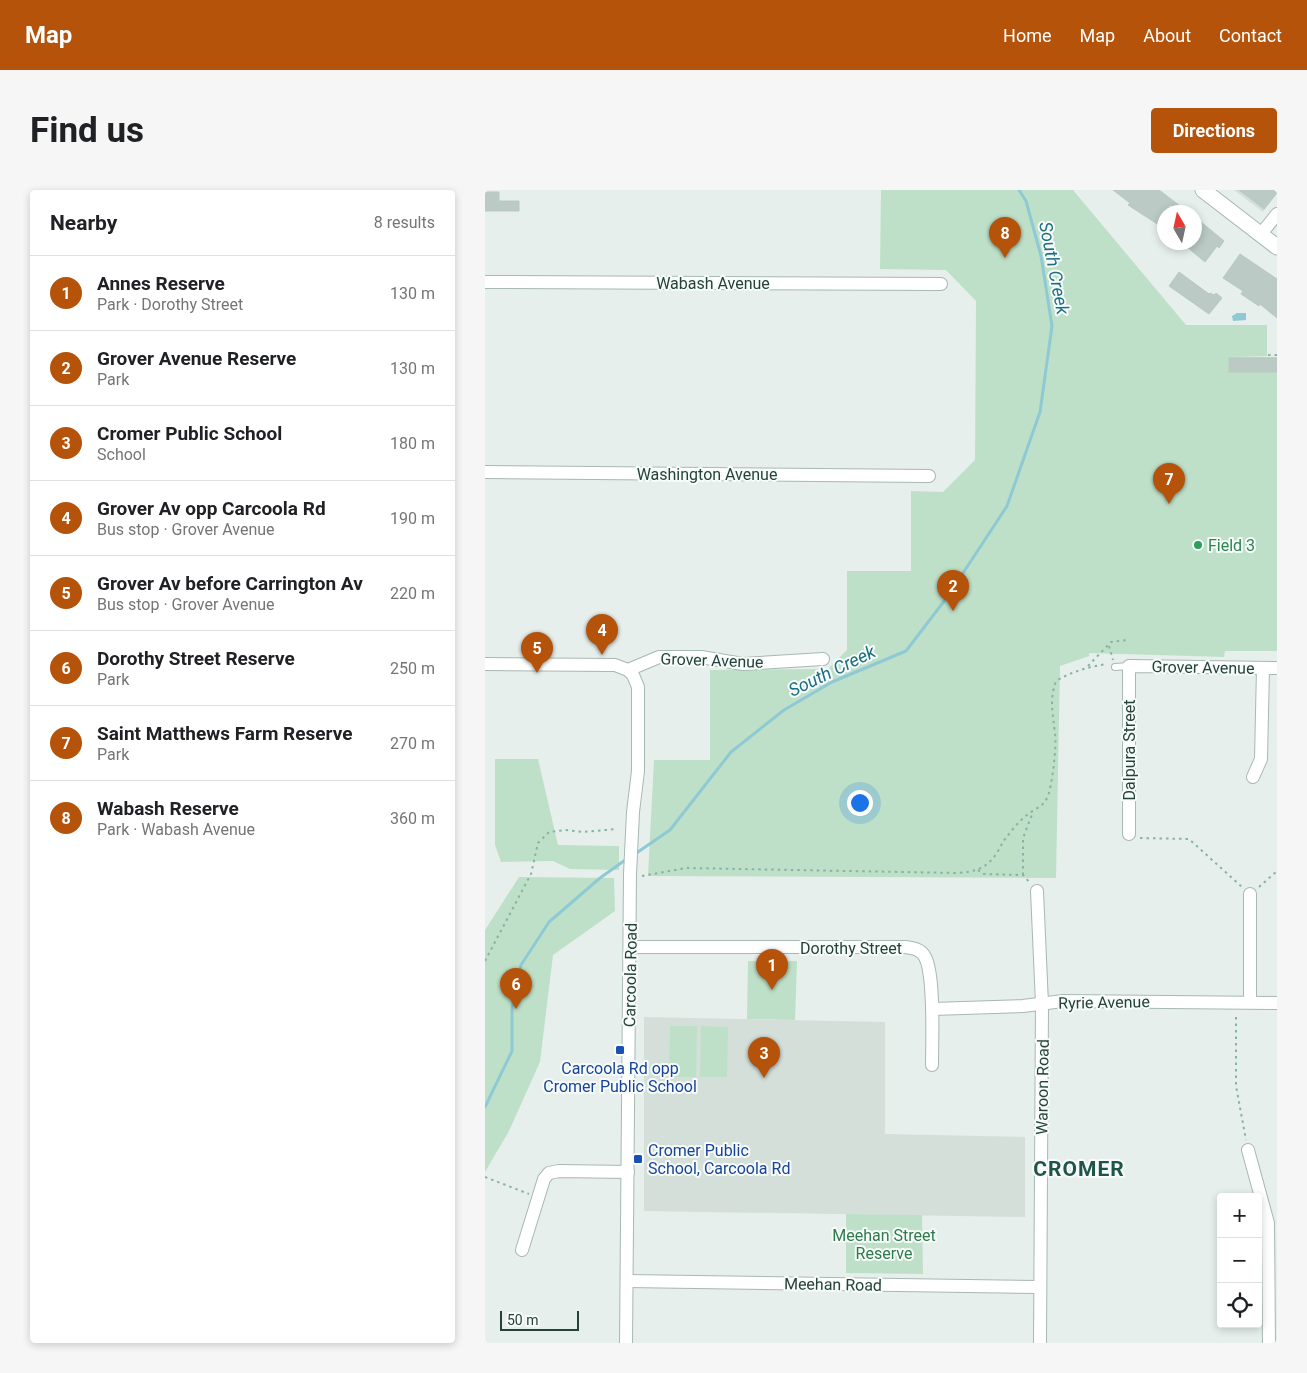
<!DOCTYPE html>
<html lang="en">
<head>
<meta charset="utf-8">
<style>
	:root { --surface:#fff; --page:#f6f6f6; --text:#202124; --muted:#757577; --line:#e0e0e0; --accent:#b45309 }
	body { margin:0; font-family:Roboto,sans-serif; background:var(--page); color:var(--text) }
	.controls { position:absolute; right:15px; bottom:15px; display:grid; overflow:hidden; border-radius:5px; box-shadow:0 2px 8px #0003 }
	.controls button { width:45px; height:45px; display:grid; place-items:center; padding:0; border:0; border-bottom:1px solid var(--line); background:var(--surface); color:var(--text); font:25px sans-serif }
	.compass { position:absolute; left:672px; top:15px; width:45px; height:45px; border-radius:50%; background:var(--surface); box-shadow:0 2px 8px #0003; rotate:351deg }
	.scale { position:absolute; left:15px; bottom:12px; width:79px; box-sizing:border-box; padding-left:5px; border:2px solid #24423a; border-top:0; font-size:14px; line-height:18px; white-space:nowrap; color:#24423a; -webkit-text-stroke:4px #f7fbf9; paint-order:stroke }
	.you { position:absolute; left:374px; top:612px; width:18px; height:18px; margin:-12px; border:4px solid #fff; border-radius:50%; background:#1a73e8; box-shadow:0 0 0 8px #1a73e833 }
	.badge { display:grid; place-items:center; width:32px; height:32px; border-radius:50%; background:var(--accent); color:#fff; font-size:16px; font-weight:700 }
	.pin { position:absolute; translate:-50% -41px; filter:drop-shadow(0 1px 2px #0008) }
	.pin::after { content:''; position:absolute; top:26px; width:18px; height:15px; background:inherit; clip-path:polygon(0 0,100% 0,50% 100%) }
	.list { margin:0; padding:0; list-style:none }
	h2 { display:flex; justify-content:space-between; align-items:center; height:65px; margin:0; padding:0 20px; font-size:21px }
	h2 small { font-size:16px; font-weight:400; color:var(--muted) }
	.list li { display:grid; grid-template-columns:32px 1fr auto; gap:15px; align-items:center; box-sizing:border-box; height:75px; padding:0 20px; border-top:1px solid var(--line) }
	.list b { display:block; font-size:19px; white-space:nowrap }
	.list p { margin:0; font-size:16px; white-space:nowrap; color:var(--muted) }
	.list em { font-size:16px; font-style:normal; color:var(--muted) }
	.icon { flex:none; width:28px; height:28px; fill:none; stroke:currentColor; stroke-width:2; stroke-linecap:round; stroke-linejoin:round }
	.map { position:relative; flex:none; width:792px; height:1153px; overflow:hidden; border-radius:5px }
	header { display:flex; align-items:center; gap:30px; box-sizing:border-box; height:70px; padding:0 25px; background:var(--accent); color:#fff }
	header strong { font-size:24px }
	nav { display:flex; gap:28px; margin-inline-start:auto; font-size:18px }
	.intro { display:flex; align-items:center; justify-content:space-between; box-sizing:border-box; height:120px; padding:0 30px }
	h1 { margin:0; font-size:35px }
	.button { padding:12px 22px; border-radius:5px; background:var(--accent); color:#fff; font-size:18px; font-weight:700 }
	main { display:flex; gap:30px; padding:0 30px }
	aside { flex:1; background:var(--surface); border-radius:5px; box-shadow:0 2px 8px #0003 }
	.map>svg:first-child { display:block }
	.built { fill:#d4dfda }
	.green { fill:#bfe0c8 }
	.water { fill:#8ec9d4 }
	.lines { fill:none; stroke-linecap:round; stroke-linejoin:round }
	.stream { stroke:#8ec9d4; stroke-width:3 }
	.building { fill:#bbcac4; stroke:#b8c9c2 }
	.service-casing { stroke:#a8b8b2; stroke-width:8 }
	.minor-casing { stroke:#a8b8b2; stroke-width:14 }
	.tertiary-casing { stroke:#a8b8b2; stroke-width:17 }
	.path { stroke:#86b3a5; stroke-width:2; stroke-dasharray:2.5 4; stroke-linecap:butt }
	.service { stroke:#fff; stroke-width:6 }
	.minor { stroke:#fff; stroke-width:12 }
	.tertiary { stroke:#fff; stroke-width:15 }
	.leisure-dot { fill:#2e9e5b; stroke:#f7fbf9; stroke-width:2 }
	.transit-dot { fill:#1a4fb4; stroke:#f7fbf9; stroke-width:2 }
	.labels { text-anchor:middle; stroke-width:4; stroke-linejoin:round; paint-order:stroke }
	.street-label { font-size:16px; fill:#24423a; stroke:#f7fbf9 }
	.leisure-label { font-size:16px; fill:#27864d; stroke:#f7fbf9; text-anchor:start }
	.transit-label { font-size:16px; fill:#164399; stroke:#f7fbf9 }
	.park-label { font-size:16px; fill:#2d7a4b; stroke:#f7fbf9 }
	.water-label { font-size:18px; font-style:italic; fill:#1c6f80; stroke:#f7fbf9 }
	.district-label { font-size:21px; font-weight:bold; letter-spacing:1px; fill:#1f5548; stroke:#f7fbf9 }
</style>
</head>
<body>
<header>
<strong>Map</strong>
<nav><a>Home</a><a>Map</a><a>About</a><a>Contact</a></nav>
</header>
<div class="intro"><h1>Find us</h1><a class="button">Directions</a></div>
<main>
<aside>
<h2>Nearby<small>8 results</small></h2>
<ul class="list">
<li><span class="badge">1</span><div><b>Annes Reserve</b><p>Park · Dorothy Street</p></div><em>130 m</em></li>
<li><span class="badge">2</span><div><b>Grover Avenue Reserve</b><p>Park</p></div><em>130 m</em></li>
<li><span class="badge">3</span><div><b>Cromer Public School</b><p>School</p></div><em>180 m</em></li>
<li><span class="badge">4</span><div><b>Grover Av opp Carcoola Rd</b><p>Bus stop · Grover Avenue</p></div><em>190 m</em></li>
<li><span class="badge">5</span><div><b>Grover Av before Carrington Av</b><p>Bus stop · Grover Avenue</p></div><em>220 m</em></li>
<li><span class="badge">6</span><div><b>Dorothy Street Reserve</b><p>Park</p></div><em>250 m</em></li>
<li><span class="badge">7</span><div><b>Saint Matthews Farm Reserve</b><p>Park</p></div><em>270 m</em></li>
<li><span class="badge">8</span><div><b>Wabash Reserve</b><p>Park · Wabash Avenue</p></div><em>360 m</em></li>
</ul>
</aside>
<div class="map">
<svg width="792" height="1153" viewBox="0 0 792 1153">
	<rect width="100%" height="100%" fill="#e6efeb"/>
	<!-- built -->
	<g class="built">
		<path d="M749 0H792V3L778 22Z"/>
		<path d="M159 827 400 832V944L540 947V1027L159 1021Z"/>
	</g>
	<!-- green -->
	<g class="green">
		<path d="M396 0H588L701 135H782V166H748L792 167V461H740L739 467 604 463V466L575 476 571 688 163 686 169 570H225V480L343 479 362 460V381H426V301L458 302 490 270 491 111 461 80 395 79Z"/>
		<path d="M10 569H53L73 655 134 656V680L85 679 68 671 16 672 10 655Z"/>
		<path d="M34 687 129 688 130 721 68 765 55 872 24 941 0 982V740Z"/>
		<path d="M263 771H312L310 830 262 829Z"/>
		<path d="M185 836H212L211 887H184Z"/>
		<path d="M216 836 243 837 242 887H215Z"/>
		<path d="M361 1024 437 1025 438 1084 361 1083Z"/>
	</g>
	<!-- water -->
	<path class="water" d="M752 123H761V130L748 131 747 126Z"/>
	<g class="lines">
		<!-- stream -->
		<g class="stream">
			<path d="M150 664 185 640 246 562 299 520 347 492 421 461 463 406 522 316 555 222 567 136 556 66 541 11 534 0"/>
			<path d="M0 917 27 861V818L36 775 64 732 115 688 143 668"/>
		</g>
	</g>
	<!-- building -->
	<g class="building">
		<path d="M628 0H674L703 22H680V39L643 15 645 13Z"/>
		<path d="M754 0H792V3L779 19Z"/>
		<path d="M0 2H14V11H34V21H0Z"/>
		<path d="M710 27 739 51 734 58 732 56 720 72 696 52H710Z"/>
		<path d="M755 64 792 89V128L775 114 774 116 756 104 758 101 738 88Z"/>
		<path d="M694 82 724 104 725 103 729 105 731 103 737 108 724 124 684 96Z"/>
		<rect x="744" y="168" width="48" height="14"/>
	</g>
	<g class="lines">
		<!-- service casing -->
		<g class="service-casing">
			<path id="service" d="M630 477 644 476"/>
		</g>
		<!-- minor casing -->
		<g class="minor-casing">
			<g id="minor">
				<path d="M776 44 792 24"/>
				<path d="M0 92 456 94"/>
				<path d="M0 282 444 286"/>
				<path d="M0 474 130 475 143 480 148 485 153 497V581L148 622 145 684 141 1153"/>
				<path d="M143 480 174 467H216L258 474 338 469"/>
				<path d="M768 587 776 569 778 478"/>
				<path d="M644 644V476L792 478"/>
				<path d="M552 701 557 814 555 1153"/>
				<path d="M145 757H420C428 758 436 759 440 767 450 785 447 852 447 875"/>
				<path d="M765 812V704"/>
				<path d="M447 819 538 816 578 811 792 813"/>
				<path d="M763 960 783 1033 784 1153"/>
				<path d="M37 1060 59 989 64 983 74 981 143 982"/>
				<path d="M142 1091 555 1097"/>
			</g>
		</g>
		<!-- tertiary casing -->
		<g class="tertiary-casing">
			<path id="tertiary" d="M718 0 792 57"/>
		</g>
		<!-- path -->
		<g class="path">
			<path d="M783 165H792"/>
			<path d="M624 456 628 470"/>
			<path d="M603 476 626 452 642 450"/>
			<path d="M655 648 704 649 757 697"/>
			<path d="M493 680 498 684 538 685 545 693"/>
			<path d="M538 685V648L548 622"/>
			<path d="M157 686 201 678 472 683C491 682 503 678 513 661 516 657 517 652 521 648 527 640 534 631 542 625 549 619 558 617 562 608 567 599 572 554 570 544 568 523 564 511 571 491 588 481 603 477 622 474"/>
			<path d="M774 697 792 681"/>
			<path d="M0 771 46 684 53 653 64 642 80 640 98 642 132 639"/>
			<path d="M751 827V896L761 950"/>
			<path d="M0 987 44 1004"/>
		</g>
		<!-- service -->
		<use href="#service" class="service"/>
		<!-- minor -->
		<use href="#minor" class="minor"/>
		<!-- tertiary -->
		<use href="#tertiary" class="tertiary"/>
	</g>
	<!-- markers -->
	<circle class="leisure-dot" cx="713" cy="355" r="5"/>
	<g class="transit-dot">
		<rect x="130" y="855" width="10" height="10" rx="2.5"/>
		<rect x="148" y="964" width="10" height="10" rx="2.5"/>
	</g>
	<g class="labels">
		<!-- street labels -->
		<g class="street-label">
			<text x="228" y="99">Wabash Avenue</text>
			<text x="222" y="290">Washington Avenue</text>
			<text transform="translate(227 470) rotate(2)" y="6">Grover Avenue</text>
			<text transform="translate(718 477) rotate(1)" y="6">Grover Avenue</text>
			<text transform="translate(644 560) rotate(-90)" y="6">Dalpura Street</text>
			<text x="366" y="764">Dorothy Street</text>
			<text transform="translate(145 785) rotate(-89)" y="6">Carcoola Road</text>
			<text transform="translate(619 812) rotate(-1)" y="6">Ryrie Avenue</text>
			<text transform="translate(557 897) rotate(-89)" y="6">Waroon Road</text>
			<text transform="translate(348 1094) rotate(1)" y="6">Meehan Road</text>
		</g>
		<!-- leisure labels -->
		<g class="leisure-label">
			<text x="723" y="361">Field 3</text>
		</g>
		<!-- transit labels -->
		<g class="transit-label">
			<text x="135" y="884">Carcoola Rd opp<tspan x="135" dy="18">Cromer Public School</tspan></text>
			<text x="163" y="966" text-anchor="start">Cromer Public<tspan x="163" dy="18">School, Carcoola Rd</tspan></text>
		</g>
		<!-- park labels -->
		<g class="park-label">
			<text x="399" y="1051">Meehan Street<tspan x="399" dy="18">Reserve</tspan></text>
		</g>
		<!-- water labels -->
		<g class="water-label">
			<text transform="translate(569 78) rotate(79)" y="6">South Creek</text>
			<text transform="translate(347 481) rotate(-26)" y="6">South Creek</text>
		</g>
		<!-- district labels -->
		<g class="district-label">
			<text x="594" y="986">CROMER</text>
		</g>
	</g>
</svg>
<div class="controls">
<button>+</button>
<button>−</button>
<button><svg class="icon" aria-label="locate" viewBox="0 0 24 24"><circle cx="12" cy="12" r="6"/><path d="M12 2v4M12 18v4M2 12h4M18 12h4"/></svg></button>
</div>
<svg class="compass" viewBox="-18 -18 36 36"><path d="M0-13l5 13h-10z" fill="#e53935"/><path d="M0 13l5-13h-10z" fill="#757577"/></svg>
<div class="scale">50 m</div>
<div class="you"></div>
<div class="pin badge" style="left:287px;top:800px">1</div>
<div class="pin badge" style="left:468px;top:421px">2</div>
<div class="pin badge" style="left:279px;top:888px">3</div>
<div class="pin badge" style="left:117px;top:465px">4</div>
<div class="pin badge" style="left:52px;top:483px">5</div>
<div class="pin badge" style="left:31px;top:819px">6</div>
<div class="pin badge" style="left:684px;top:314px">7</div>
<div class="pin badge" style="left:520px;top:68px">8</div>
</div>
</main>
</body>
</html>
